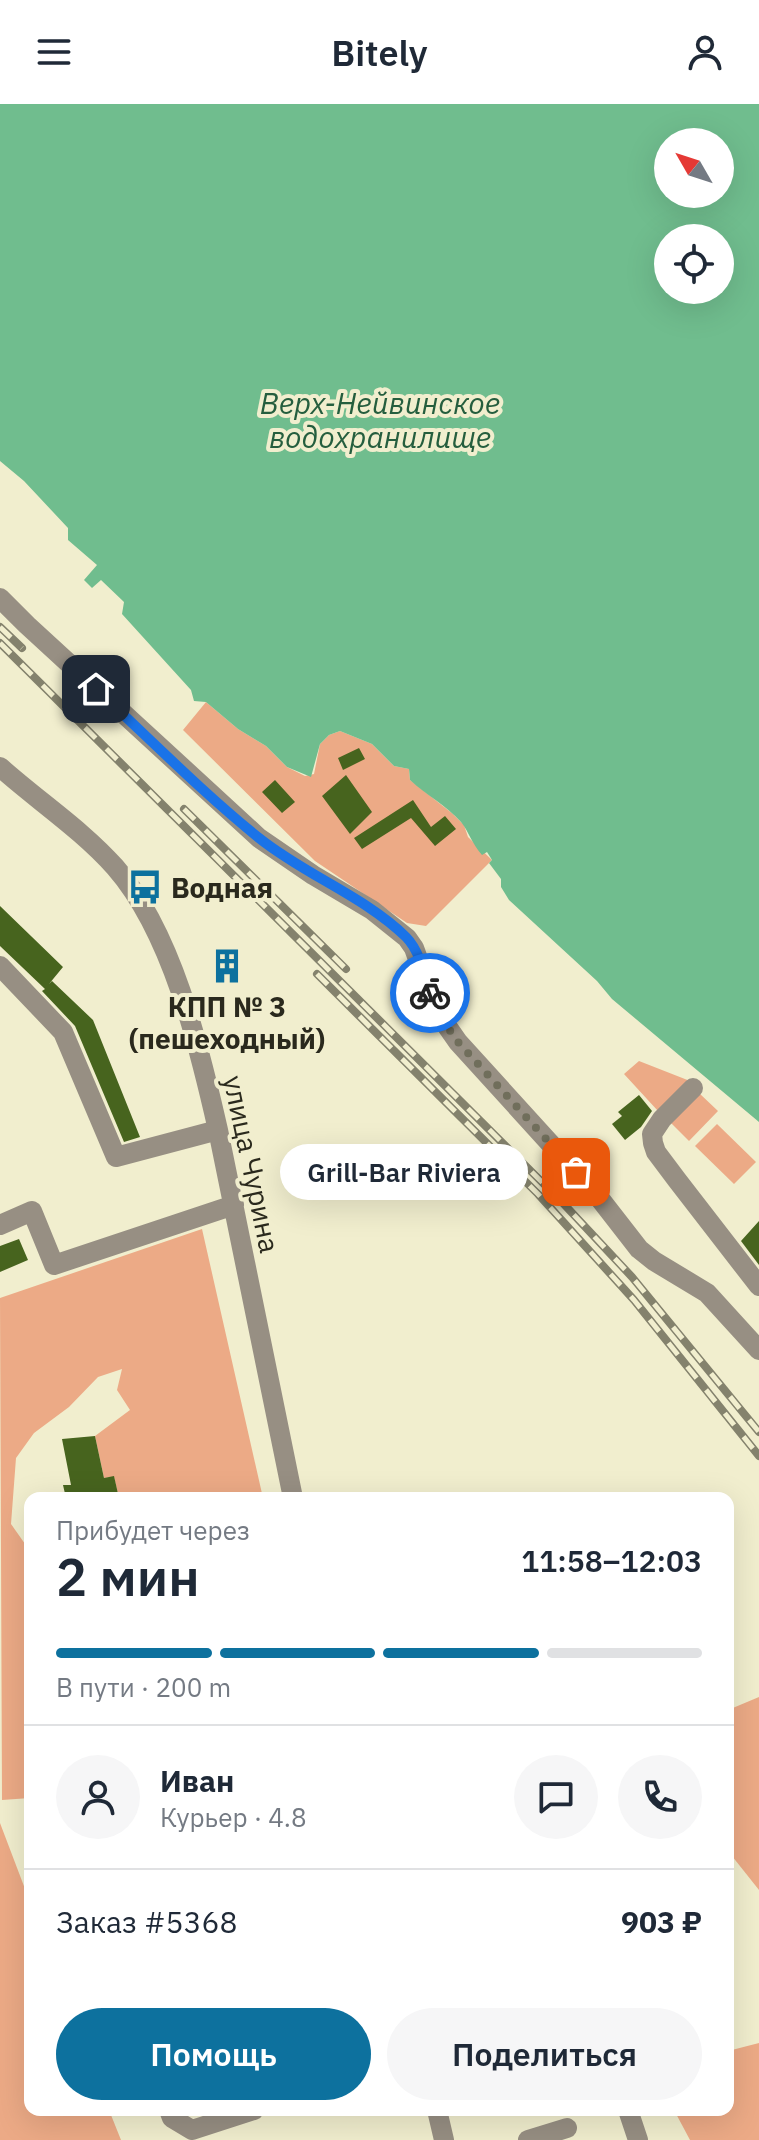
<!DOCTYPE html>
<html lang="ru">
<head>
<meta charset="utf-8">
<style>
	:root { --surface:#fff; --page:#f6f6f7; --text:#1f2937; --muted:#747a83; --line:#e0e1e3; --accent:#0d719e }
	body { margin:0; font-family:"IBM Plex Sans",sans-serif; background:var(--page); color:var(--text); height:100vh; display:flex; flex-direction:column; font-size:30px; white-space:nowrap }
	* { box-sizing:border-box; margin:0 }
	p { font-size:26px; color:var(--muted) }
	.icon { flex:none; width:44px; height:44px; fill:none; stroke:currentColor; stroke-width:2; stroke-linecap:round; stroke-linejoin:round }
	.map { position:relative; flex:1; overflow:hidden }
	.drawer { position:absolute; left:24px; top:1388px; width:710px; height:624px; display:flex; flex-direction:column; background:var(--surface); border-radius:16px; box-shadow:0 8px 32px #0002 }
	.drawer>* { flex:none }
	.needle { width:52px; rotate:309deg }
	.buttons { position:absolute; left:654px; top:24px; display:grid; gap:16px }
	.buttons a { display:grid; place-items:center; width:80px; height:80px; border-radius:50%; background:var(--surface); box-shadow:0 8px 32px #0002; font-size:40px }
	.pin { position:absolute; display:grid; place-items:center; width:68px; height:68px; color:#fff; margin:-34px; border-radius:16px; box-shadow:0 4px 12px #0006 }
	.courier { position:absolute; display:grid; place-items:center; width:80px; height:80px; margin:-40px; border:6px solid #1a73e8; border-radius:50%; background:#fff; color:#222; box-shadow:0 2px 10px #0007 }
	.bubble { position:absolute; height:56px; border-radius:28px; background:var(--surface); box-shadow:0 8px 32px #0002; font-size:26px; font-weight:600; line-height:56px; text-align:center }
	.head em { font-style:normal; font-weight:600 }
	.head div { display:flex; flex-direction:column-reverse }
	.head { display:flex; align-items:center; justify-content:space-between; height:136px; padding:0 32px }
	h1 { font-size:52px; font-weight:600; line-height:60px }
	.bar { display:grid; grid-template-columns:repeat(4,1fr); gap:12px 8px; align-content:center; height:96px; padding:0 32px }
	.bar i { height:10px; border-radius:6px; background:var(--line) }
	.bar .current { background:var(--accent) }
	.bar p { grid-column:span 4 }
	.line { display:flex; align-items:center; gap:20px; padding:0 32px; border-top:2px solid var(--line) }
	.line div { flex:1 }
	.round { display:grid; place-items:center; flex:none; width:84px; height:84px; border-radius:42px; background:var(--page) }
	.cta { display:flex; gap:16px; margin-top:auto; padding:16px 32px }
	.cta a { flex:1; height:92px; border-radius:48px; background:var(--accent); color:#fff; font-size:32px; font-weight:600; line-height:92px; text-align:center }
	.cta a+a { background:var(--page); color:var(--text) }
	header { display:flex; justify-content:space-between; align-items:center; height:104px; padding:0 32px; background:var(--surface); font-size:36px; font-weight:600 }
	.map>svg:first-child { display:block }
</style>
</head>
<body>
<header><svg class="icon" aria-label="menu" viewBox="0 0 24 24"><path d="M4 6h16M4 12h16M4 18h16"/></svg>Bitely<svg class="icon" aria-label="person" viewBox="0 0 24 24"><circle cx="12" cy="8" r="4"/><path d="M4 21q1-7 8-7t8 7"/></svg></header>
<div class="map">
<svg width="759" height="2036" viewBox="0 0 759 2036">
	<rect width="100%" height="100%" fill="#f1eece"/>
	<path fill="#ecaa86" d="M206 598 238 625 266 642 287 663 305 672 314 670 320 640 329 631 340 627 372 640 394 662 409 665 410 676 453 710 464 721 468 733 492 756 426 822 407 819 315 757 183 626Z
		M639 957 690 977 658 1007 624 970Z
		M699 989 718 1007 689 1037 670 1018Z
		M717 1020 756 1058 734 1080 695 1042Z
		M202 1125 263 1394H119L114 1373 104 1374 95 1332 130 1306 117 1286 122 1265 98 1273 69 1303 34 1329 16 1354 11 1420 30 1447V1694L2 1696 0 1194Z
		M759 1593V1786L728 1747V1606Z
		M0 1719 30 1798V2006H109L121 2036H0Z
		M759 1939V2036H690L674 2006H728V1947Z"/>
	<path fill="#70bd8e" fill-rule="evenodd" d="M0 0H759V1018L612 895 597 877 509 796 501 783V775L489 759 492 756 487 748 482 751C472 740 469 728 461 718 446 701 426 691 410 676L409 665 394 662 372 640 340 627 329 631 320 640 311 673 287 663 266 642 238 625 206 598 194 597 191 586 122 510 124 498 101 476 92 484 84 476 97 461 68 436V424L24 377 0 357ZM668 38H720V90H668ZM668 134H720V186H668Z"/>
	<path fill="#47641e" d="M359 644 365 655 343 666 338 654Z
		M346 671 372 708 350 730 322 692Z
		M275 676 295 698 282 709 262 688Z
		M413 696 431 723 445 712 456 725 435 742 411 714 362 745 354 734Z
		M0 802 63 863 49 880 52 877 93 916 140 1033 124 1038 75 922 42 887 45 885 0 842Z
		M639 991 652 1007 641 1023 625 1036 612 1020 622 1012 618 1008Z
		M759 1117V1161L741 1137Z
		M19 1135 28 1156 0 1168V1142Z
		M95 1332 104 1374 114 1372 119 1394H66L63 1381H71L62 1335Z"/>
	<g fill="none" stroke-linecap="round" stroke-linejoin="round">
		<path stroke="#978f83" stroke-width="20" d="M0 494 27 521 259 734 313 771 372 806 407 834 414 844 437 908 458 938 597 1091 639 1145 654 1157 707 1189 759 1246
			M0 663C38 697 81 725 115 763 172 828 199 942 218 1026L293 1394
			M0 862 63 928 116 1053 218 1026
			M693 984 662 1015 652 1030 653 1039 656 1048 677 1076 759 1182
			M0 1121 32 1107 54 1161 234 1101
			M169 2006 172 2014 192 2026 254 2006
			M437 2006 444 2036
			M628 2006 638 2036
			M528 2036 567 2024"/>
		<g stroke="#84826d" stroke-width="8">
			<path id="rail" d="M0 523 22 544
				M0 539 561 1097 632 1173 759 1328
				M184 705 346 865
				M317 870 538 1090 634 1196 759 1352"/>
		</g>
		<use href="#rail" stroke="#f1eece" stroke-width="5" stroke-dasharray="15" stroke-linecap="butt"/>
	</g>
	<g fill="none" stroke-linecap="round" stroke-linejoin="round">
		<path stroke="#706e5b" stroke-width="8" stroke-dasharray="0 14.4" d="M430 889 437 908 458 938 576 1068"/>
		<path stroke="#1a73e8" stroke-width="10" d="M96 585C150 635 202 688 259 734 305 771 364 792 406 833 420 847 425 872 430 889"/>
	</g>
	<defs>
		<g id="bus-bare" transform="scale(2.76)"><path d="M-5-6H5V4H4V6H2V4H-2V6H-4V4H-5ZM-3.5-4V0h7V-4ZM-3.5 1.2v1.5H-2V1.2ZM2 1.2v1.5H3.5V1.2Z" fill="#0d719e" stroke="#f1eece" stroke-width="2.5" paint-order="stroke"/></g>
		<g id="building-bare" transform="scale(2.76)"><path d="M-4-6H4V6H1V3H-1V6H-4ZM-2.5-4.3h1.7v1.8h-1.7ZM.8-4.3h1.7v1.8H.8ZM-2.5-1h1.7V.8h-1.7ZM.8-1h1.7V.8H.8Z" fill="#0d719e" stroke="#f1eece" stroke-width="2.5" paint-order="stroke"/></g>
	</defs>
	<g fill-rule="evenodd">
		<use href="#bus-bare" x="145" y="783"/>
		<use href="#building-bare" x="227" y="862"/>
	</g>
	<g text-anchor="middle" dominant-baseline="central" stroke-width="8" stroke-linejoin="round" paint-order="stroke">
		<g font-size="28" font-weight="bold" fill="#2a291d" stroke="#f1eece" text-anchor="start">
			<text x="171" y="783">Водная</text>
			<text x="227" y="902" text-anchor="middle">КПП № 3<tspan x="227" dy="32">(пешеходный)</tspan></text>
		</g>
		<g font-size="28" fill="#2a291d" stroke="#f1eece">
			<text transform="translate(252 1060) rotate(78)">улица Чурина</text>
		</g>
		<g font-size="30" font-style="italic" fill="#255e3e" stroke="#f1eece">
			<text x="380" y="298">Верх-Нейвинское<tspan x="380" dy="34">водохранилище</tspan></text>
		</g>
	</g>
</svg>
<div class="buttons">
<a><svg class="needle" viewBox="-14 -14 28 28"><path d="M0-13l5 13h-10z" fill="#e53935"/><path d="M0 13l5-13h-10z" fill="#747a83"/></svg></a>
<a><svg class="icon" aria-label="locate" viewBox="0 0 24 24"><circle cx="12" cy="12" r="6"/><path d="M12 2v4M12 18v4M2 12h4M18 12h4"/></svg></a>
</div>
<div class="pin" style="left:576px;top:1068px;background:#ea580c"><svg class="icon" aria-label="bag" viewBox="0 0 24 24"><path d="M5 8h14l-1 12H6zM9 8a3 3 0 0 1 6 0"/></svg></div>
<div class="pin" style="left:96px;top:585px;background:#1f2937"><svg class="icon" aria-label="home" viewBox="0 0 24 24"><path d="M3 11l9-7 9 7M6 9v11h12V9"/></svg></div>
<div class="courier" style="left:430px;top:889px"><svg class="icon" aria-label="bike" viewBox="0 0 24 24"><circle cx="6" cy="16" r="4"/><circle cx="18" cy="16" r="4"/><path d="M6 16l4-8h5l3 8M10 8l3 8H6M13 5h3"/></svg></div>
<div class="bubble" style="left:280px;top:1040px;width:248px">Grill-Bar Riviera</div>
<section class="drawer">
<div class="head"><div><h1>2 мин</h1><p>Прибудет через</p></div><em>11:58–12:03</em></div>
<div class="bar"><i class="current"></i><i class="current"></i><i class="current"></i><i></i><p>В пути · 200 m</p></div>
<div class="line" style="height:144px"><a class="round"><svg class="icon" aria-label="person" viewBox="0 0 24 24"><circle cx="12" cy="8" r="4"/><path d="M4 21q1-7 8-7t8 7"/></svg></a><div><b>Иван</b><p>Курьер · 4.8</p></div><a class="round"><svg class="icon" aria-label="chat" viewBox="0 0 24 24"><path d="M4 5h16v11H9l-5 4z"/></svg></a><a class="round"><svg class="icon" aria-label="phone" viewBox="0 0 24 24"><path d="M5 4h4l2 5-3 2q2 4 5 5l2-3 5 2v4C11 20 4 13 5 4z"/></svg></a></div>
<div class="line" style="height:104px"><div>Заказ #5368</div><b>903 ₽</b></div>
<div class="cta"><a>Помощь</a><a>Поделиться</a></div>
</section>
</div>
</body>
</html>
